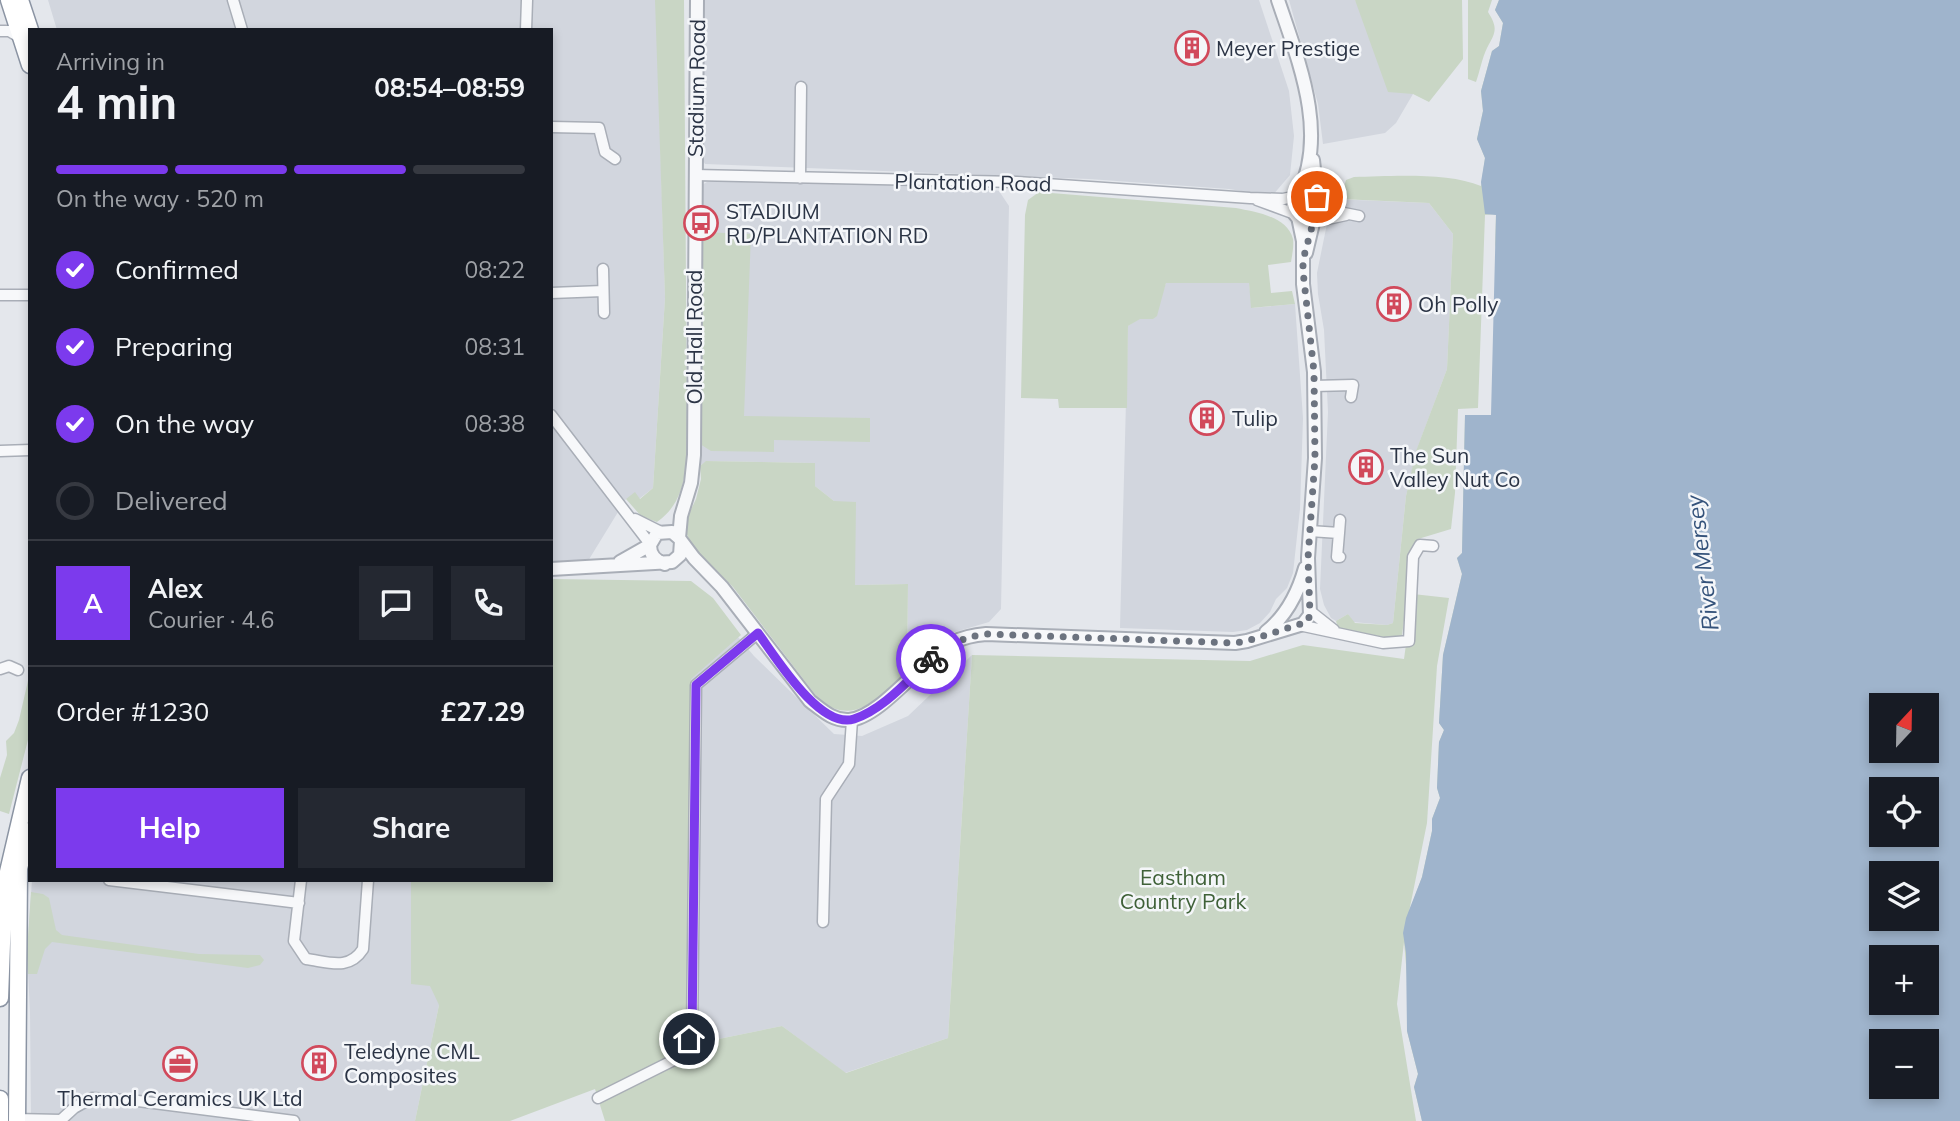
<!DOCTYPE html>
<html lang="en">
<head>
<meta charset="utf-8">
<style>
	:root { --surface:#171b24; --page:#242831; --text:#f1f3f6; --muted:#9ea1a6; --line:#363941; --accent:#7c3aed }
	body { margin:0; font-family:Mulish,sans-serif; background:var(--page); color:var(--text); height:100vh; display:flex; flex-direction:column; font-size:26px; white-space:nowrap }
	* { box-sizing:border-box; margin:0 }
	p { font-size:23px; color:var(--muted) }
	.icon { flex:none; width:38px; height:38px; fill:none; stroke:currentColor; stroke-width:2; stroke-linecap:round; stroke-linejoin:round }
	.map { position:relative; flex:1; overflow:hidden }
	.drawer { position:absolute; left:28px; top:28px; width:525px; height:854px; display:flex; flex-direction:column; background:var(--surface); border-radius:0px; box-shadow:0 4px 10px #0003 }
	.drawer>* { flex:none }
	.needle { width:46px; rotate:22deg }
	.buttons { position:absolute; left:1869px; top:693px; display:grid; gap:14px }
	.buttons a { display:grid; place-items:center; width:70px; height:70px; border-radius:0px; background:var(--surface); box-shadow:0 4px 10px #0003; font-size:35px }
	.pin { position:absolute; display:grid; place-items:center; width:60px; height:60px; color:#fff; margin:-30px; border:4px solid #fff; border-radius:50%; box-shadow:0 2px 7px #0007 }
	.courier { position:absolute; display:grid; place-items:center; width:70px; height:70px; margin:-35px; border:5px solid #7c3aed; border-radius:50%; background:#fff; color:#222; box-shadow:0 2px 9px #0007 }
	.overview em { font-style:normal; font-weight:700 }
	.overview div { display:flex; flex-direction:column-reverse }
	.overview { display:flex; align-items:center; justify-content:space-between; height:119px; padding:0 28px }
	h1 { font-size:46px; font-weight:700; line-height:52px }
	.bar { display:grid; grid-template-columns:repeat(4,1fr); gap:10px 7px; align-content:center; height:84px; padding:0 28px }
	.bar i { height:9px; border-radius:5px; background:var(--line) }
	.bar .current { background:var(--accent) }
	.bar p { grid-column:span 4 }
	.line { display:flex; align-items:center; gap:18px; padding:0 28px; border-top:2px solid var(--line) }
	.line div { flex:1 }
	.round { display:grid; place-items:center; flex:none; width:74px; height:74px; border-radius:0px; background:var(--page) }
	ol { padding:0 28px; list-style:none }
	li { display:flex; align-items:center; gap:21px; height:77px }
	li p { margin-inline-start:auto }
	li .icon { padding:7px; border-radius:50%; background:var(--accent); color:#fff; stroke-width:4 }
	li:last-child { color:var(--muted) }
	li i { width:38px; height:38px; border:4px solid var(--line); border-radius:50% }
	.primary-button { display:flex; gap:14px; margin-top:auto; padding:14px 28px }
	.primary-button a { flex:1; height:80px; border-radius:0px; background:var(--accent); color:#fff; font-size:28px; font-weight:700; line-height:80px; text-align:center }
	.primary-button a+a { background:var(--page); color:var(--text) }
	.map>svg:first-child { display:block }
</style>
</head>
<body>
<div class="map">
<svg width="1960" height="1121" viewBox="0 0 1960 1121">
	<rect width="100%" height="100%" fill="#e4e7ec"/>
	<path fill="#d2d6de" d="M48 0H656L665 298 653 488 639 499H626L588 561H551V30H57Z
		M702 0H1259L1289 91 1294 136 1290 175 1272 196 1229 189 1089 179 705 164 702 159Z
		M1289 0H1355L1413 94 1396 123 1385 133 1323 144 1318 104Z
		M716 181 979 187 999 191 1009 206 1001 609 989 622 945 635 907 671 908 584 855 585 834 501 815 486V463L707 461 700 466 702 185 707 182Z
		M1332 199 1429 203 1453 234 1447 369 1417 449 1406 496 1393 623 1387 625 1353 622 1348 614 1336 621 1331 618 1324 605 1320 589 1328 412 1324 330 1318 294 1317 273Z
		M1166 283H1249L1252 308 1295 304 1303 418 1300 509 1293 573 1287 588 1276 599 1270 612 1260 623 1247 630 1233 632 1120 628 1128 326 1140 318 1153 319Z
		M696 587 754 656 834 734 862 736 908 716 972 655 948 1038 845 1073 782 1026 694 1044 656 1013 439 1005 415 1121H31L30 1012 27 952 32 880H551Z"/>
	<path fill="#c9d6c5" d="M655 0H684L687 425C686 460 690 499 657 522L641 516 626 499 635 492 640 499 653 488 665 298Z
		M1355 0H1462L1463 59 1429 102 1413 94 1388 92Z
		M1468 0H1492L1488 12C1498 28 1496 32 1487 48 1482 58 1480 71 1476 82L1468 79Z
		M1499 0H1561L1495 248 1496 214 1485 215 1478 408 1458 409 1455 493 1451 529 1418 539C1408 572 1407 607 1401 641L1368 638 1339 631 1336 621 1348 614 1355 623 1387 625 1393 623 1406 496 1416 451 1447 369 1453 234 1429 203 1340 199 1346 180 1354 177C1390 176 1448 172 1481 186L1485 158 1477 139 1483 111 1481 91 1492 51 1499 46 1503 23 1495 10Z
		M1039 192 1236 208C1255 212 1287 216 1293 239 1294 246 1292 256 1291 262L1268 265 1271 293 1292 291 1295 304 1251 308 1249 283H1166L1157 316 1153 319H1140L1128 326 1127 408H1059L1058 399 1021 398 1025 215 1028 200Z
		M701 232 751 234 744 416 870 418V442L774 440V452L711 451 700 444Z
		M1465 415 1491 416 1422 1121 1414 1087 1418 1074 1407 1031V976L1404 942 1397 1004 1416 1121H605L595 1089 510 1121H415L439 1005 430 986 411 984V880H551V579L691 581 713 598 741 635 691 679 689 1040 694 1044 782 1026 846 1073 948 1038 972 655 1250 661 1303 645 1404 659 1413 594 1449 598 1437 666 1427 823 1409 912 1422 877 1432 831V819L1440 798 1437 788 1439 742 1444 730 1439 723 1443 655 1462 574 1457 558 1462 553Z
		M706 461 815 463V486L834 501 856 502 855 585 908 584 907 671C880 695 858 727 820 701L733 587 692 547 686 532V520L696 499 701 479 700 466Z
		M30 672V732L9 814 0 811V778L7 755 6 741 14 733 19 720Z
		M31 892 43 894 49 898 56 930 62 935 199 954 260 955 264 960 260 965 248 968 52 942 45 949 37 974H28L27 952Z"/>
	<path fill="#9fb4cc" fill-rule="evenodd" d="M1499 0H1960V1121H1422L1414 1087 1418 1074 1407 1031 1406 953 1403 933 1406 918 1422 877 1432 831V819L1440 798 1437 788 1439 742 1444 730 1439 723 1443 655 1462 574 1457 558 1462 553 1465 415H1491L1496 215 1485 214 1481 182 1485 158 1477 139 1483 111 1481 91 1492 51 1499 46 1503 23 1495 10ZM1881 705H1927V751H1881ZM1881 789H1927V835H1881ZM1881 873H1927V919H1881ZM1881 957H1927V1003H1881ZM1881 1041H1927V1087H1881Z"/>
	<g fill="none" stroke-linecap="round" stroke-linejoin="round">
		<g stroke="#a9aeb7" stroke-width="13">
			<path id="minor" d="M233 0 242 30
				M526 30 527 0
				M0 31H9L21 38
				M551 127 599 128 605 152 615 159
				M695 175 1017 182 1250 198 1283 199 1297 196
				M800 178 801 87
				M1318 197 1344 213 1359 216
				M1257 200 1295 214
				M1315 218 1323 220 1346 215
				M603 269 604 313
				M551 293 603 291
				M0 295H30
				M1314 386 1353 385 1351 397
				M551 415 650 544
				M0 451 30 450
				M635 519 661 532
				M1310 531 1339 533 1340 520
				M1339 533 1337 557H1340
				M1310 611 1334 630
				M1299 625 1383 643 1409 641 1413 557 1420 545 1433 546
				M0 669 9 666 18 670
				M109 880 299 903
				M301 880 294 941 306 959C329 962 349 971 363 949L368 880
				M823 922 826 799 849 764 852 720
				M598 1098 676 1059 692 1036 696 685 758 633
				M15 1119 61 1120 74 1108 92 1098 138 1101 294 1121"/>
		</g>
		<g stroke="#a9aeb7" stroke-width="16">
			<path id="tertiary" d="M1278 0C1298 60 1329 133 1298 195
				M1313 160 1317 197
				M1293 207a14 14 0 1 1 28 0a14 14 0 1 1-28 0Z
				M1306 253 1314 219
				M679 538 681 516 691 483 694 455 697 0
				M620 562 650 545
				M665 564C655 561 650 555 650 545L657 533 672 532 679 538 694 558 722 587 810 701C822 710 833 721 849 720 881 718 924 657 954 642 964 637 975 635 986 634L1235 643 1247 641 1303 624 1310 615 1308 558 1315 458 1314 372 1303 284V241L1298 217
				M551 569 672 562 680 555 681 541
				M1266 632C1286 616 1298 593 1305 568"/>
		</g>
		<g stroke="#8b94a3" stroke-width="19">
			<path id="trunk" d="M9 0 30 65
				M20 0 30 30
				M0 998 4 889 30 778
				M0 1099V1121
				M17 1121 19 868 30 831"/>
		</g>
		<use href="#minor" stroke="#f7f8fa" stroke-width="10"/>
		<use href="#tertiary" stroke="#f7f8fa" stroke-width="12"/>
		<use href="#trunk" stroke="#fff" stroke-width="16"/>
	</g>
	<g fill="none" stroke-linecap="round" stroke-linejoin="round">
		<path stroke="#6c737f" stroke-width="7" stroke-dasharray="0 12.6" d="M931 659C948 644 964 637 986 634L1235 643 1247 641 1307 622 1310 615 1308 558 1315 458 1314 372 1303 271V260L1314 219 1320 211V202L1317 197"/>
		<path stroke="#7c3aed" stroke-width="9" d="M689 1039 692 1036 696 685 758 633C775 656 820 730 854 719 884 709 908 680 931 659"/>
	</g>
	<defs>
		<g id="building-ring" transform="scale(1.75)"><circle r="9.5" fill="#f4f6f9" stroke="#d1495b" stroke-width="1.5"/><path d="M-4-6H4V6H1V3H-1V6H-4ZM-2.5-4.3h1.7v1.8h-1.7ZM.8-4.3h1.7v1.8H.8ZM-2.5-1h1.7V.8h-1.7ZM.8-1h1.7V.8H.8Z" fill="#d1495b"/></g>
		<g id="bus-ring" transform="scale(1.75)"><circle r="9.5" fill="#f4f6f9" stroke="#d1495b" stroke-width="1.5"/><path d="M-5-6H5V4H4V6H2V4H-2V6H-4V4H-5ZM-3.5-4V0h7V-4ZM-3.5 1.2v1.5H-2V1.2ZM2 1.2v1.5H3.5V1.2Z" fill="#d1495b"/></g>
		<g id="office-ring" transform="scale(1.75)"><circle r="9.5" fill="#f4f6f9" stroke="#d1495b" stroke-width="1.5"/><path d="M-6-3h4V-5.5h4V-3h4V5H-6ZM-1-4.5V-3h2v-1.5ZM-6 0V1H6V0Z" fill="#d1495b"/></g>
	</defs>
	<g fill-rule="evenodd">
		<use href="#building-ring" x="1192" y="48"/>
		<use href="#bus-ring" x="701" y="223"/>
		<use href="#building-ring" x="1394" y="304"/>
		<use href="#building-ring" x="1207" y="418"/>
		<use href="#building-ring" x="1366" y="467"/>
		<use href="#building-ring" x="319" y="1063"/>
		<use href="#office-ring" x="180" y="1064"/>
	</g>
	<g text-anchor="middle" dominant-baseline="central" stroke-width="5" stroke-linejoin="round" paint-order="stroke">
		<g font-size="21" fill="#2b3445" stroke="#f4f6f9" text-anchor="start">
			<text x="1216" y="48">Meyer Prestige</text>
			<text x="726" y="211">STADIUM<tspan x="726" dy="24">RD/PLANTATION RD</tspan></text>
			<text x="1418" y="304">Oh Polly</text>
			<text x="1232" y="418">Tulip</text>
			<text x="1390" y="455">The Sun<tspan x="1390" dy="24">Valley Nut Co</tspan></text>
			<text x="344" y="1051">Teledyne CML<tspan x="344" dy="24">Composites</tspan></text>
			<text x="180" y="1098" text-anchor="middle">Thermal Ceramics UK Ltd</text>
		</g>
		<g font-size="21" fill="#2b3445" stroke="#f4f6f9">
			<text transform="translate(696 88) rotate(-89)">Stadium Road</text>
			<text transform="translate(973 182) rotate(1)">Plantation Road</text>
			<text transform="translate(694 337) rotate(-90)">Old Hall Road</text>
		</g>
		<g font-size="21" fill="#3f6138" stroke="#f4f6f9">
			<text x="1183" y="877">Eastham<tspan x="1183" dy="24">Country Park</tspan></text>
		</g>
		<g font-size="23" font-style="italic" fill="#34527a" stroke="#f4f6f9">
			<text transform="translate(1702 563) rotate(-97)">River Mersey</text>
		</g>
	</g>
</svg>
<div class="buttons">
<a><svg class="needle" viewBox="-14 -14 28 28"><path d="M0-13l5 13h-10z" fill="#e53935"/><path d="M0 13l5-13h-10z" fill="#9ea1a6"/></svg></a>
<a><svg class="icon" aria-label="locate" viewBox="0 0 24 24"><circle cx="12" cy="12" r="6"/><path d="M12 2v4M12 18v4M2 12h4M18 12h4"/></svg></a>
<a><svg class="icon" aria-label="layers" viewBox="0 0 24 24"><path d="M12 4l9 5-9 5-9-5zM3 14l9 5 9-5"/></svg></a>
<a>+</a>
<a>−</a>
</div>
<div class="pin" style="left:1317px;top:197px;background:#ea580c"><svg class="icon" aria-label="bag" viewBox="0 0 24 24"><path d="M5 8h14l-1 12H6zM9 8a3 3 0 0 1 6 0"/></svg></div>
<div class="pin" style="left:689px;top:1039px;background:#1f2937"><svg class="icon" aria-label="home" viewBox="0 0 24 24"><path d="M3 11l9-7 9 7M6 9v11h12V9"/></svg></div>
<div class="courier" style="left:931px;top:659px"><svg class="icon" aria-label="bike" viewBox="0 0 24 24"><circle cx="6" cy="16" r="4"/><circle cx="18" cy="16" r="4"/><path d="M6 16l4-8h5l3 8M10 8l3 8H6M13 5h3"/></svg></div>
<section class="drawer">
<div class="overview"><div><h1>4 min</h1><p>Arriving in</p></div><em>08:54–08:59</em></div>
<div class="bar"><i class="current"></i><i class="current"></i><i class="current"></i><i></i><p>On the way · 520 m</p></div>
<ol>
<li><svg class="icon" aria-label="check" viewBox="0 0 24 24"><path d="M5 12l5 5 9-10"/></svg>Confirmed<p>08:22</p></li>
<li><svg class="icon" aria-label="check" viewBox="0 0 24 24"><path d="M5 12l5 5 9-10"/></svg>Preparing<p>08:31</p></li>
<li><svg class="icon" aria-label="check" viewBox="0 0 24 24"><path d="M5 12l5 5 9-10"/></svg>On the way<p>08:38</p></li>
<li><i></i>Delivered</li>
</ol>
<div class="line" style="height:126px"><b class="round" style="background:var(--accent);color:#fff">A</b><div><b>Alex</b><p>Courier · 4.6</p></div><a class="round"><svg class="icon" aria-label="chat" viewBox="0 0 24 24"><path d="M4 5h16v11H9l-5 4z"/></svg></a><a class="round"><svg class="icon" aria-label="phone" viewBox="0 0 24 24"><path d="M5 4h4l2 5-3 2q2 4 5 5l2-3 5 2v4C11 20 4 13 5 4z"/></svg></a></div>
<div class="line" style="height:91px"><div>Order #1230</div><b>£27.29</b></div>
<div class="primary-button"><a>Help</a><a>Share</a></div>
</section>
</div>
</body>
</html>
